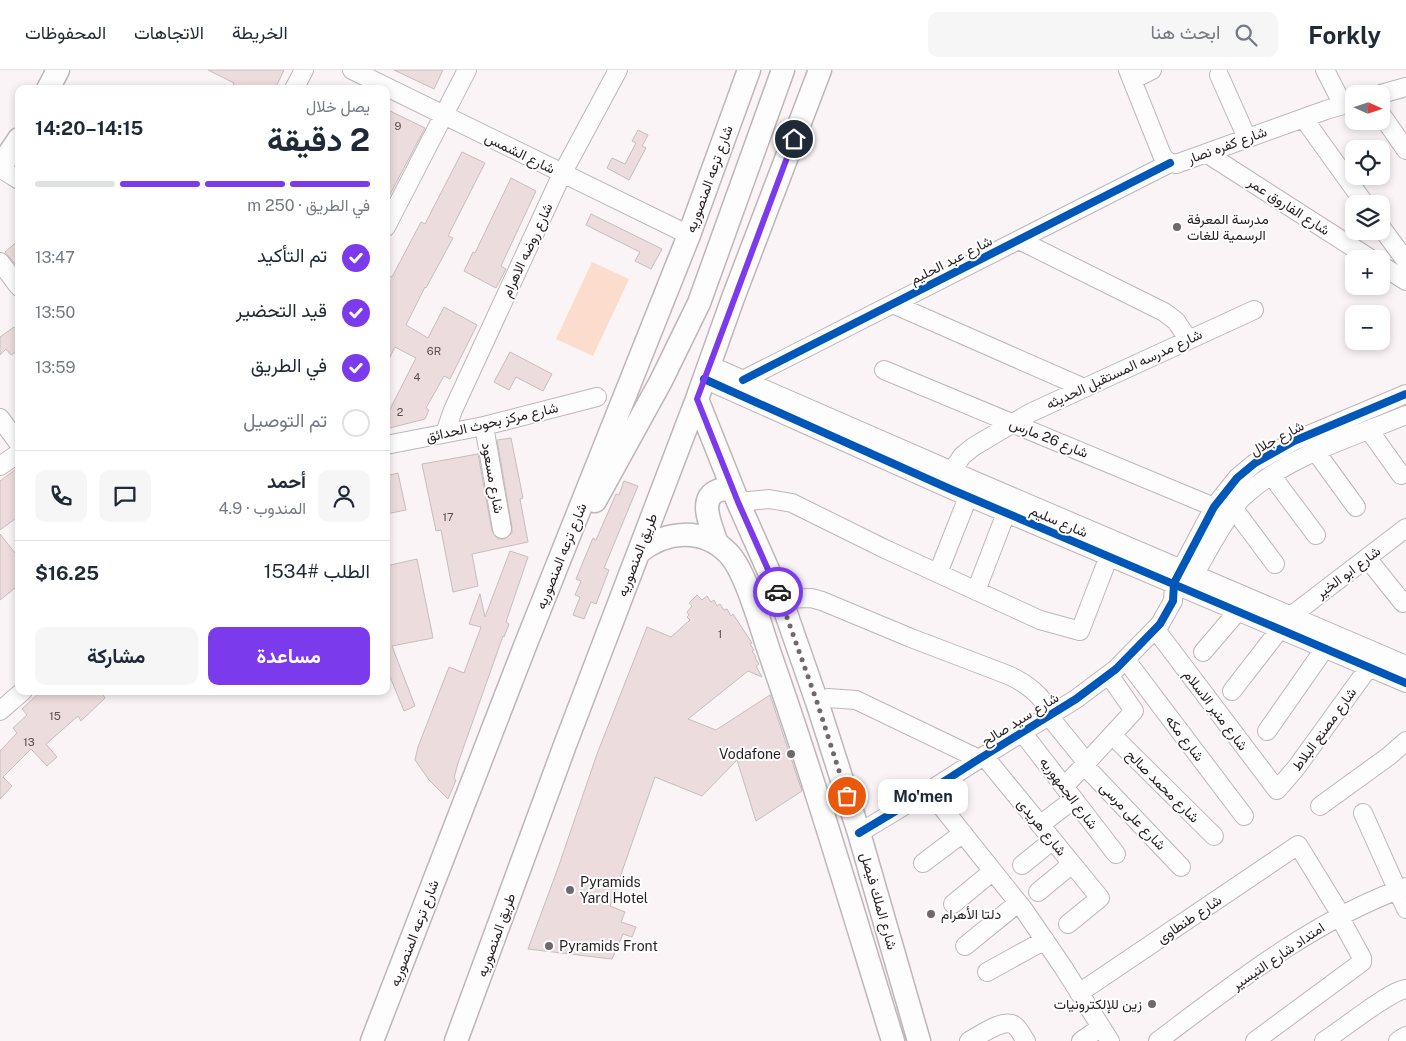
<!DOCTYPE html>
<html lang="ar">
<head>
<meta charset="utf-8">
<style>
	:root { --surface:#fff; --page:#f6f6f7; --text:#1f2937; --muted:#747a83; --line:#e0e1e3; --accent:#7c3aed }
	body { margin:0; font-family:"Public Sans",Vazirmatn,sans-serif; background:var(--page); color:var(--text); direction:rtl; height:100vh; display:flex; flex-direction:column; font-size:19px; white-space:nowrap }
	* { box-sizing:border-box; margin:0 }
	p { font-size:16px; color:var(--muted) }
	.icon { flex:none; width:28px; height:28px; fill:none; stroke:currentColor; stroke-width:2; stroke-linecap:round; stroke-linejoin:round }
	.map { position:relative; flex:1; overflow:hidden; direction:ltr }
	.side { position:absolute; left:15px; top:15px; width:375px; height:610px; display:flex; flex-direction:column; background:var(--surface); border-radius:10px; box-shadow:0 2px 8px #0003; direction:rtl }
	.side>* { flex:none }
	.needle { width:32px; rotate:93deg }
	.buttons { position:absolute; left:1345px; top:15px; display:grid; gap:10px }
	.buttons a { display:grid; place-items:center; width:45px; height:45px; border-radius:10px; background:var(--surface); box-shadow:0 2px 8px #0003; font-size:25px }
	.pin { position:absolute; display:grid; place-items:center; width:42px; height:42px; color:#fff; margin:-21px; border:2px solid #fff; border-radius:50%; box-shadow:0 1px 5px #0007 }
	.courier { position:absolute; display:grid; place-items:center; width:50px; height:50px; margin:-25px; border:4px solid #7c3aed; border-radius:50%; background:#fff; color:#222; box-shadow:0 1px 6px #0007 }
	.bubble { position:absolute; height:35px; border-radius:10px; background:var(--surface); box-shadow:0 2px 8px #0003; font-size:16px; font-weight:700; line-height:35px; text-align:center; direction:rtl }
	.headline em { font-style:normal; font-weight:700 }
	.headline div { display:flex; flex-direction:column-reverse }
	.headline { display:flex; align-items:center; justify-content:space-between; height:85px; padding:0 20px }
	h1 { font-size:32px; font-weight:700; line-height:38px }
	.bar { display:grid; grid-template-columns:repeat(4,1fr); gap:8px 5px; align-content:center; height:60px; padding:0 20px }
	.bar i { height:6px; border-radius:4px; background:var(--line) }
	.bar .on { background:var(--accent) }
	.bar p { grid-column:span 4 }
	.line { display:flex; align-items:center; gap:12px; padding:0 20px; border-top:1px solid var(--line) }
	.line div { flex:1 }
	.round { display:grid; place-items:center; flex:none; width:52px; height:52px; border-radius:10px; background:var(--page) }
	ol { padding:0 20px; list-style:none }
	li { display:flex; align-items:center; gap:15px; height:55px }
	li p { margin-inline-start:auto }
	li .icon { padding:5px; border-radius:50%; background:var(--accent); color:#fff; stroke-width:4 }
	li:last-child { color:var(--muted) }
	li i { width:28px; height:28px; border:2px solid var(--line); border-radius:50% }
	.button { display:flex; gap:10px; margin-top:auto; padding:10px 20px }
	.button a { flex:1; height:58px; border-radius:10px; background:var(--accent); color:#fff; font-size:20px; font-weight:700; line-height:58px; text-align:center }
	.button a+a { background:var(--page); color:var(--text) }
	header { display:flex; align-items:center; gap:30px; box-sizing:border-box; height:70px; padding:0 25px; background:var(--surface); border-bottom:1px solid var(--line) }
	header strong { font-size:24px }
	nav { display:flex; gap:28px; margin-inline-start:auto; font-size:18px }
	.search { width:350px; height:45px; background:var(--page); display:flex; align-items:center; gap:12px; box-sizing:border-box; padding:0 18px; border-radius:10px; color:var(--muted); font-size:19px }
	.map>svg:first-child { display:block }
</style>
</head>
<body>
<header>
<strong>Forkly</strong>
<div class="search"><svg class="icon" aria-label="search" viewBox="0 0 24 24"><circle cx="10" cy="10" r="6"/><path d="M15 15l6 6"/></svg>ابحث هنا</div>
<nav><a>الخريطة</a><a>الاتجاهات</a><a>المحفوظات</a></nav>
</header>
<div class="map">
<svg width="1406" height="971" viewBox="0 0 1406 971">
	<rect width="100%" height="100%" fill="#faf4f7"/>
	<path fill="#fbdccd" d="M592 192 629 209 593 286 556 269Z"/>
	<path fill="#eddcdd" stroke="#c5bdbe" d="M208 0H284L275 19H231L234 13Z
		M394 0H443L434 19Z
		M386 39 425 58 386 132Z
		M638 60 648 65 642 76 646 78 629 110 607 98 612 88 625 94 636 73 632 71Z
		M462 82 485 93 448 166 453 168 426 218 425 217 406 255 428 268 444 237 477 255 450 309 444 306 426 338 429 340 425 349 386 359V347L416 288 395 277 386 295V205L392 207 421 152 425 154Z
		M511 108 536 121 501 196 506 199 496 218 464 201 473 182 475 183Z
		M591 144 662 179 651 199 635 191 640 182 586 155Z
		M19 170V199L5 182Z
		M14 257 19 262V280L11 285 6 279 0 285V267Z
		M510 282 552 304 543 321 516 307 509 320 494 312Z
		M511 368 523 428 520 429 528 472 472 484 478 516 453 522 441 460 436 461 422 394 478 384 492 461 498 469H504L512 463V457L497 370Z
		M19 397V446L0 460V411Z
		M398 403 406 440 386 444V406Z
		M624 411 638 416 604 498 609 500 596 534 591 532 584 549 573 545 580 527 575 525 581 511 576 509 593 468 596 470 616 424 619 425Z
		M0 464 19 488V515L0 530Z
		M510 481 528 487 506 552 509 554 504 567 503 566 458 693 454 708 456 710 448 729 429 710 415 690 418 677 449 597 464 603 481 557 469 554 480 524 485 547Z
		M417 489 433 568 392 576 415 636 404 641 386 597V496Z
		M697 525 702 530 707 526 711 532 714 530 717 536 720 534 724 540 727 539 731 546 733 544 752 573 750 574 754 580 752 581 756 587 755 588 759 594 756 596 762 607 748 601 688 649 716 660 770 625 802 721 756 751 737 690 702 726 655 707 610 836 625 842 621 852 636 857 632 867 623 864 612 889 528 879 558 798 597 684 647 557 671 567 690 550 687 547 689 545 687 542 692 536 689 533Z
		M41 621H101L105 628 81 651 78 646 46 674 57 687 47 696 31 679 3 707 12 716 0 729V681L17 663 13 658 27 645 22 639Z"/>
	<g fill="none" stroke-linecap="round" stroke-linejoin="round">
		<g stroke="#bdb5b9" stroke-width="20">
			<path id="minor" d="M352 0 689 165
				M1128 0 1162 85C1166 91 1169 93 1176 94L1326 40 1354 32
				M1325 0 1343 35
				M1219 5 1247 68
				M1132 10 1152 0
				M294 19 304 0
				M1381 24 1406 17
				M1381 44 1406 80
				M1304 49 1365 134
				M1206 83 1371 189
				M0 98 19 110
				M386 157 467 0
				M1381 157 1406 191
				M1019 170 1164 242 1176 251 1188 269
				M0 192 19 217
				M1381 195 1406 211
				M893 234 1084 318
				M709 295 952 401 1406 595
				M884 300 1214 437
				M704 309 950 419 1406 613
				M743 310 1170 93
				M0 348 19 374
				M484 356 502 459
				M1369 360 1401 405
				M445 363 453 340 562 104 618 0
				M386 375 484 356 597 327
				M1316 382 1356 437
				M0 396 19 383
				M952 401 962 386 973 377 1030 343 1254 240
				M1271 405 1316 465
				M738 432 769 429 792 433 885 479 1016 539 1040 550 1080 561 1109 486
				M1234 439 1275 494
				M1367 488 1403 533
				M938 503 968 427
				M1189 515C1201 493 1213 470 1227 449 1232 442 1236 433 1243 427 1285 387 1353 367 1406 345
				M976 521 1006 443
				M781 529 811 528 822 531 911 568 1008 605C1028 614 1041 625 1052 644
				M1291 546 1406 458
				M1156 560 1277 720 1296 698 1369 597
				M1203 582 1238 541
				M1126 590 1244 746
				M1232 621 1280 559
				M817 632 828 628 856 630 979 689
				M0 641 23 621
				M1049 646 1087 693
				M1267 661 1325 578
				M1022 662 1116 784
				M1112 665 1214 766
				M984 686 1100 828 1068 854
				M1084 695 1181 797
				M1064 717 1134 641 1109 605
				M929 721 1024 840 1063 897 1110 971
				M1320 736 1389 686 1406 671
				M1363 743 1406 839
				M1040 755 1074 729
				M859 763 929 721 979 689 1076 629 1116 599 1160 554 1173 531 1174 513 1214 437 1237 408 1255 393 1294 371 1406 324
				M923 793 963 763
				M1022 795 1053 770
				M1038 822 1072 794
				M953 834 993 801
				M965 876 1018 833
				M987 902 1045 870
				M1079 923 1298 775 1341 845
				M969 971C979 966 1003 948 1014 955 1019 958 1022 966 1026 971
				M1081 971 1101 957
				M1158 971C1235 913 1314 850 1406 817
				M1255 971 1362 892V888L1339 846
				M1324 971C1342 960 1389 921 1406 919
				M1398 971 1406 966"/>
		</g>
		<g stroke="#bdb5b9" stroke-width="25">
			<path id="major" d="M48 19 58 0
				M0 97 19 69
				M697 329 738 432 781 529 817 632 859 763 919 971
				M595 431 661 311 699 233 783 0
				M717 474C713 460 698 432 715 422 722 418 728 419 734 422
				M639 482C666 461 702 457 728 483 746 501 761 558 770 584 815 712 853 842 893 971
				M372 971 525 576 689 165 749 0
				M456 971 565 675 697 329 733 228 820 0"/>
		</g>
		<use href="#minor" stroke="#fefdfe" stroke-width="18"/>
		<use href="#major" stroke="#fefdfe" stroke-width="22"/>
		<g stroke="#fff" stroke-width="11">
			<path id="cycleway" d="M704 309 950 419 1406 613
				M743 310 1170 93
				M859 763 929 721 979 689 1076 629 1116 599 1160 554 1173 531 1174 513 1214 437 1237 408 1255 393 1294 371 1406 324"/>
		</g>
		<use href="#cycleway" stroke="#0057b8" stroke-width="8"/>
	</g>
	<g fill="none" stroke-linecap="round" stroke-linejoin="round">
		<path stroke="#70686c" stroke-width="5" stroke-dasharray="0 9" d="M778 522 817 632 847 726"/>
		<path stroke="#7c3aed" stroke-width="6" d="M778 522 738 432 697 329 794 69"/>
	</g>
	<g fill="#70686c" stroke="#fff" stroke-width="2">
		<circle cx="1177" cy="157" r="5"/>
		<circle cx="791" cy="684" r="5"/>
		<circle cx="570" cy="820" r="5"/>
		<circle cx="931" cy="844" r="5"/>
		<circle cx="549" cy="876" r="5"/>
		<circle cx="1152" cy="934" r="5"/>
	</g>
	<g text-anchor="middle" dominant-baseline="central" stroke-width="4" stroke-linejoin="round" paint-order="stroke">
		<g font-size="11" fill="#584d50">
			<text x="398" y="56">9</text>
			<text x="434" y="281">6R</text>
			<text x="417" y="307">4</text>
			<text x="400" y="342">2</text>
			<text x="448" y="447">17</text>
			<text x="720" y="564">1</text>
			<text x="55" y="646">15</text>
			<text x="29" y="672">13</text>
		</g>
		<g font-size="14" fill="#261d21" stroke="#fff">
			<text transform="translate(1227 75) rotate(-20)">شارع كفره نصار</text>
			<text transform="translate(520 83) rotate(26)">شارع الشمس</text>
			<text transform="translate(709 109) rotate(-70)">شارع ترعه المنصوريه</text>
			<text transform="translate(1289 136) rotate(33)">شارع الفاروق عمر</text>
			<text transform="translate(527 180) rotate(-65)">شارع روضه الاهرام</text>
			<text transform="translate(951 190) rotate(-27)">شارع عبد الحليم</text>
			<text transform="translate(1124 299) rotate(-25)">شارع مدرسه المستقبل الحديثه</text>
			<text transform="translate(492 352) rotate(-13)">شارع مركز بحوث الحدائق</text>
			<text transform="translate(1049 368) rotate(22)">شارع 26 مارس</text>
			<text transform="translate(1277 368) rotate(-28)">شارع جلال</text>
			<text transform="translate(493 408) rotate(80)">شارع مسعود</text>
			<text transform="translate(1059 451) rotate(23)">شارع سليم</text>
			<text transform="translate(637 485) rotate(-69)">طريق المنصوريه</text>
			<text transform="translate(561 486) rotate(-68)">شارع ترعه المنصوريه</text>
			<text transform="translate(1348 502) rotate(-37)">شارع ابو الخير</text>
			<text transform="translate(1216 640) rotate(53)">شارع منبر الاسلام</text>
			<text transform="translate(1020 649) rotate(-32)">شارع سيد صالح</text>
			<text transform="translate(1324 659) rotate(-54)">شارع مصنع البلاط</text>
			<text transform="translate(1185 668) rotate(53)">شارع مكه</text>
			<text transform="translate(1163 716) rotate(45)">شارع محمد صالح</text>
			<text transform="translate(1069 723) rotate(53)">شارع الجمهوريه</text>
			<text transform="translate(1133 746) rotate(46)">شارع على مرسى</text>
			<text transform="translate(1042 757) rotate(51)">شارع هريدى</text>
			<text transform="translate(879 831) rotate(74)">شارع الملك فيصل</text>
			<text transform="translate(1189 849) rotate(-34)">شارع طنطاوى</text>
			<text transform="translate(414 863) rotate(-69)">شارع ترعه المنصوريه</text>
			<text transform="translate(496 865) rotate(-70)">طريق المنصوريه</text>
			<text transform="translate(1278 886) rotate(-34)">امتداد شارع التيسير</text>
		</g>
		<g font-size="14" fill="#261d21" stroke="#fff" text-anchor="start">
			<text x="1187" y="149">مدرسة المعرفة<tspan x="1187" dy="16">الرسمية للغات</tspan></text>
			<text x="781" y="684" text-anchor="end">Vodafone</text>
			<text x="580" y="812">Pyramids<tspan x="580" dy="16">Yard Hotel</tspan></text>
			<text x="941" y="844">دلتا الأهرام</text>
			<text x="559" y="876">Pyramids Front</text>
			<text x="1142" y="934" text-anchor="end">زين للإلكترونيات</text>
		</g>
	</g>
</svg>
<div class="buttons">
<a><svg class="needle" viewBox="-14 -14 28 28"><path d="M0-13l5 13h-10z" fill="#e53935"/><path d="M0 13l5-13h-10z" fill="#747a83"/></svg></a>
<a><svg class="icon" aria-label="locate" viewBox="0 0 24 24"><circle cx="12" cy="12" r="6"/><path d="M12 2v4M12 18v4M2 12h4M18 12h4"/></svg></a>
<a><svg class="icon" aria-label="layers" viewBox="0 0 24 24"><path d="M12 4l9 5-9 5-9-5zM3 14l9 5 9-5"/></svg></a>
<a>+</a>
<a>−</a>
</div>
<div class="pin" style="left:847px;top:726px;background:#ea580c"><svg class="icon" aria-label="bag" viewBox="0 0 24 24"><path d="M5 8h14l-1 12H6zM9 8a3 3 0 0 1 6 0"/></svg></div>
<div class="pin" style="left:794px;top:69px;background:#1f2937"><svg class="icon" aria-label="home" viewBox="0 0 24 24"><path d="M3 11l9-7 9 7M6 9v11h12V9"/></svg></div>
<div class="courier" style="left:778px;top:522px"><svg class="icon" aria-label="car" viewBox="0 0 24 24"><path d="M5 17H2v-5l4-1 3-4h7l3 4 3 1v5h-3M9 17h6M6 11h13"/><circle cx="7" cy="17" r="2"/><circle cx="17" cy="17" r="2"/></svg></div>
<div class="bubble" style="left:878px;top:709px;width:90px">Mo'men</div>
<section class="side">
<div class="headline"><div><h1>2 دقيقة</h1><p>يصل خلال</p></div><em>14:15–14:20</em></div>
<div class="bar"><i class="on"></i><i class="on"></i><i class="on"></i><i></i><p>في الطريق · 250 m</p></div>
<ol>
<li><svg class="icon" aria-label="check" viewBox="0 0 24 24"><path d="M5 12l5 5 9-10"/></svg>تم التأكيد<p>13:47</p></li>
<li><svg class="icon" aria-label="check" viewBox="0 0 24 24"><path d="M5 12l5 5 9-10"/></svg>قيد التحضير<p>13:50</p></li>
<li><svg class="icon" aria-label="check" viewBox="0 0 24 24"><path d="M5 12l5 5 9-10"/></svg>في الطريق<p>13:59</p></li>
<li><i></i>تم التوصيل</li>
</ol>
<div class="line" style="height:90px"><a class="round"><svg class="icon" aria-label="person" viewBox="0 0 24 24"><circle cx="12" cy="8" r="4"/><path d="M4 21q1-7 8-7t8 7"/></svg></a><div><b>أحمد</b><p>المندوب · 4.9</p></div><a class="round"><svg class="icon" aria-label="chat" viewBox="0 0 24 24"><path d="M4 5h16v11H9l-5 4z"/></svg></a><a class="round"><svg class="icon" aria-label="phone" viewBox="0 0 24 24"><path d="M5 4h4l2 5-3 2q2 4 5 5l2-3 5 2v4C11 20 4 13 5 4z"/></svg></a></div>
<div class="line" style="height:65px"><div>الطلب #1534</div><b>$16.25</b></div>
<div class="button"><a>مساعدة</a><a>مشاركة</a></div>
</section>
</div>
</body>
</html>
